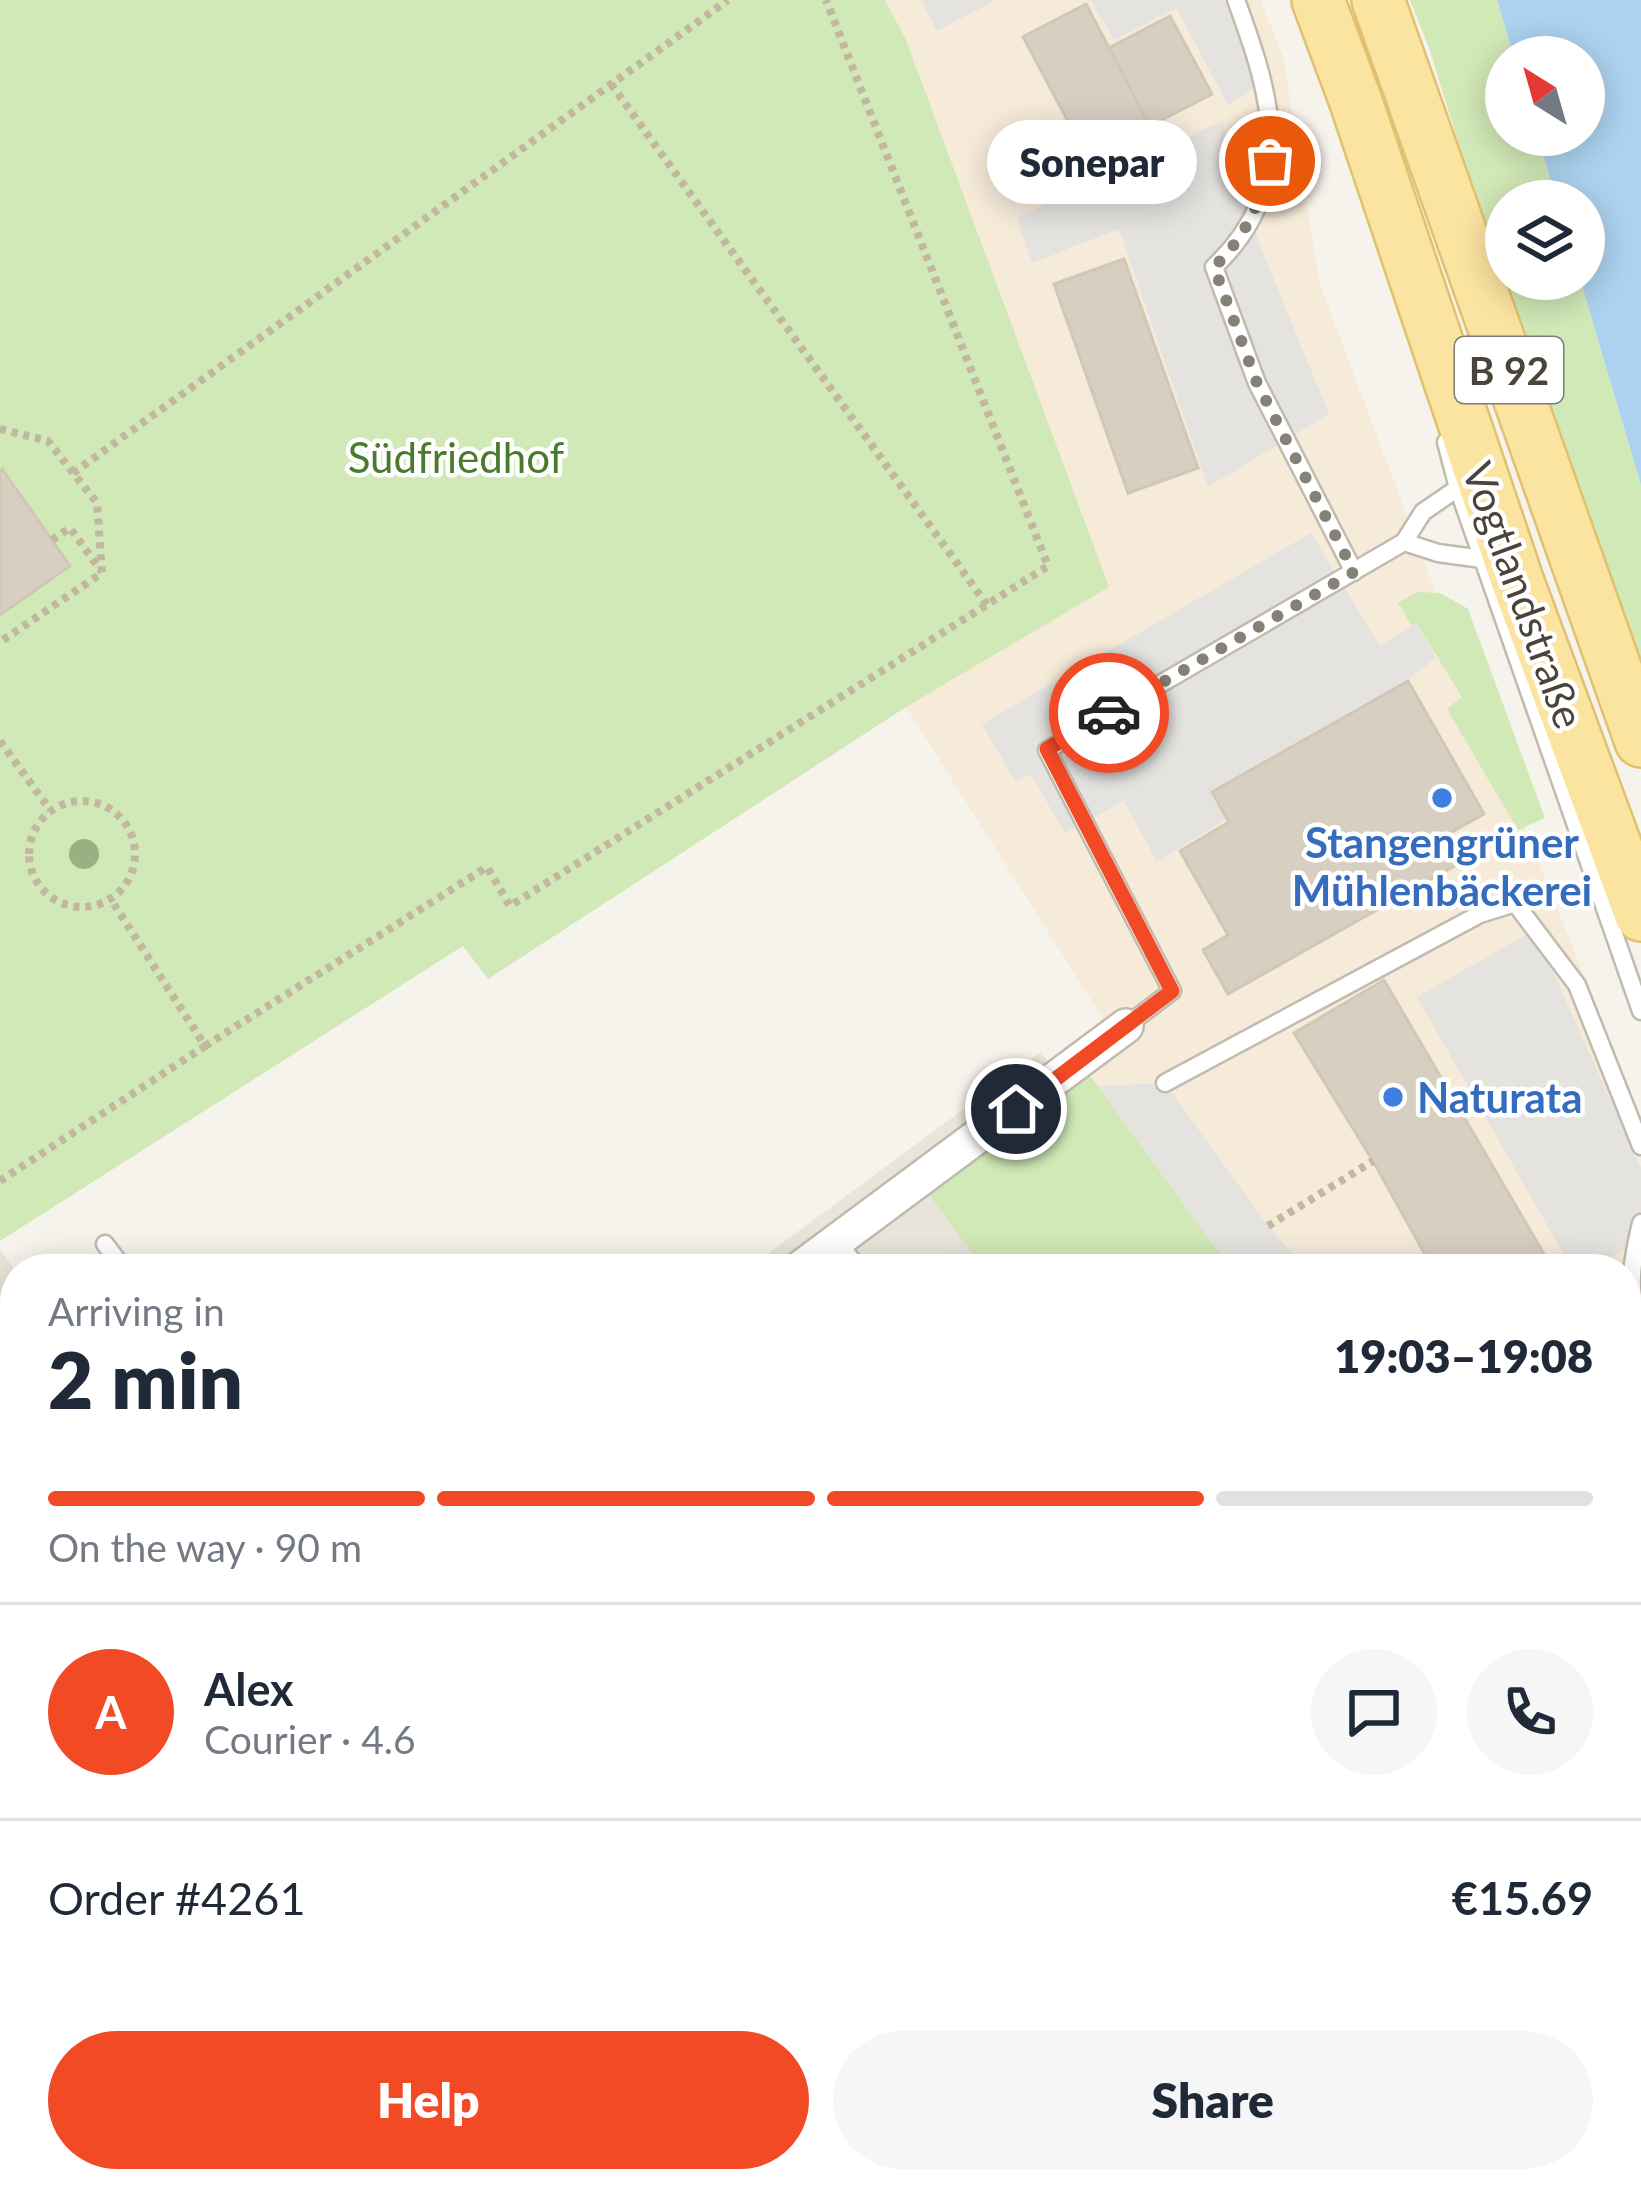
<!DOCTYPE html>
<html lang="en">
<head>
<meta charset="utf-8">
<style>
	:root { --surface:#fff; --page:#f6f6f7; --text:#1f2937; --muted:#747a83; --line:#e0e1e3; --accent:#f34a26 }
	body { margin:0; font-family:Lato,sans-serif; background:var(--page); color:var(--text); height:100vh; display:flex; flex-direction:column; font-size:45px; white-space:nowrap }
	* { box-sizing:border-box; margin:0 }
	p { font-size:39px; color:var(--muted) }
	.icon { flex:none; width:66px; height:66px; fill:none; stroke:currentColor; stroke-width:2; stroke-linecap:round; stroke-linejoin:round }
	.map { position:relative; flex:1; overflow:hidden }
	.details { position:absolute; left:0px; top:1254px; width:1641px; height:939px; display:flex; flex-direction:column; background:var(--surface); border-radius:48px 48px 0 0; box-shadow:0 6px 30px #0003 }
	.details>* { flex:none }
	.needle { width:78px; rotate:323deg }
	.tools { position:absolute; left:1485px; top:36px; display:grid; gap:24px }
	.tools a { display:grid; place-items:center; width:120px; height:120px; border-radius:50%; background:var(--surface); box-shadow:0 6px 30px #0003; font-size:60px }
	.pin { position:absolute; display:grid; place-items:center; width:102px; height:102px; color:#fff; margin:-51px; border:6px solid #fff; border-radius:50%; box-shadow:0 3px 12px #0007 }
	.courier { position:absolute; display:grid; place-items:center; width:120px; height:120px; margin:-60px; border:9px solid #f34a26; border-radius:50%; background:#fff; color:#222; box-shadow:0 3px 15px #0007 }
	.bubble { position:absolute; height:84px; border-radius:42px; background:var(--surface); box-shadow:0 6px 30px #0003; font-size:39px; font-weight:800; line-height:84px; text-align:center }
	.head em { font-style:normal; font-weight:800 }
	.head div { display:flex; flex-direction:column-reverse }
	.head { display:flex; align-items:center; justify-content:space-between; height:204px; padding:0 48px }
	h1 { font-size:78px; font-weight:800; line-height:90px }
	.bar { display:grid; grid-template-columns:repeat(4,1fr); gap:18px 12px; align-content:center; height:144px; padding:0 48px }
	.bar i { height:15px; border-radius:9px; background:var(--line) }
	.bar .current { background:var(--accent) }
	.bar p { grid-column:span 4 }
	.line { display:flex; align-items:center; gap:30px; padding:0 48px; border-top:3px solid var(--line) }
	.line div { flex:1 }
	.round { display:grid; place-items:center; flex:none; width:126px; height:126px; border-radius:63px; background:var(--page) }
	.action { display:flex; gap:24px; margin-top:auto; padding:24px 48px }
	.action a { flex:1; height:138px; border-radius:72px; background:var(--accent); color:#fff; font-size:48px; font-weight:800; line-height:138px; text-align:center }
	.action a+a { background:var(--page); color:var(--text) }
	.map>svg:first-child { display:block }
</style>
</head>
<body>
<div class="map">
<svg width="1641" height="2191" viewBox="0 0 1641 2191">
	<rect width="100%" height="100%" fill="#f6f3ec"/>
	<path fill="#e9e5da" d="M1041 1052 1194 1269H747Z
		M0 1250 15 1270V2178H688L698 2191H0Z"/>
	<path fill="#f6ead9" d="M885 0H1260L1283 56 1319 282 1529 839 1641 1116V2191H1306L1296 2178H1626V1269H1231L1081 1063 1112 1033 906 707 1108 587 906 40Z
		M689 2178H1075L1058 2191H698Z"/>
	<path fill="#d1e8b7" d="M0 0H885L906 40 1109 587 906 707 488 979 463 946 0 1241Z
		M1410 0H1497L1514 57H1506V135H1537L1557 201H1506V279H1580L1641 485V670L1516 328 1429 48Z
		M1417 592 1440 593 1468 609 1545 818 1518 830 1447 709 1462 697 1417 624 1412 626 1398 603Z
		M1081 1063 1231 1269H983L918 1179Z
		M1638 2092 1641 2095V2163L1626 2173V2102Z
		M1499 2178H1619L1600 2191H1457Z"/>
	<path fill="#e5e3e0" d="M921 0H996L937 31Z
		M1091 0H1224L1256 87 1228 105 1176 8 1114 40Z
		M1222 121 1259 243 1329 414 1208 487 1119 229 1032 263 1017 218Z
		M1311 533 1380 646 1417 623 1436 658 1405 681 1210 792 1226 819 1157 862 1124 801 1065 833 1031 775 1015 781 982 724Z
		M1534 930 1641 1168V1242L1587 1269H1572L1417 997Z
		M1165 1083 1268 1226 1306 1269H1231L1098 1086Z
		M963 1241 983 1269H925Z"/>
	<path fill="#acd2ef" d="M1497 0H1641V485L1580 279H1584V201H1557L1537 135H1584V57H1514Z"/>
	<path fill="#d7cfc2" stroke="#d2c7b5" stroke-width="3" d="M1086 4 1150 126 1088 159 1023 37Z
		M1170 16 1212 94 1150 126 1109 48Z
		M1124 259 1198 468 1128 493 1054 284Z
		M2 469 70 566 0 615V471Z
		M1408 681 1484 814 1450 833 1465 860 1228 994 1203 950 1228 935 1180 851 1229 822 1212 792Z
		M1384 980 1544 1254 1517 1269H1433L1373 1161 1294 1033Z
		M15 1466V1533L8 1524 0 1530V1478Z
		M13 1631 15 1634 14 1670 0 1650V1639Z
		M14 1745 15 1747V1804L0 1783V1755Z
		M0 1837 15 1857V1878L0 1889Z
		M9 2114 15 2122V2178H24L7 2191H0V2120Z
		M245 2178H250L258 2191H226Z
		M688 2178H850L837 2187 840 2191H698Z
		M966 2178H993L976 2191Z"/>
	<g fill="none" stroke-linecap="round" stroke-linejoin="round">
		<g stroke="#c1bbaf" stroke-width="21">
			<path id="lane" d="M1236 0C1272 97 1299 186 1214 267L1257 383 1354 572
				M1458 488 1641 1011
				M1404 542 1438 553 1482 559
				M1126 1026 1172 991 1047 750 1404 542 1423 512 1458 488 1446 442
				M1165 1083 1480 914 1515 903 1577 985 1641 1146
				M1641 1223C1635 1251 1626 1283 1637 1311L1641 1309
				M837 1240 858 1269
				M105 1244 124 1269
				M1626 2066 1641 2079
				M0 2085 15 2074
				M1045 2191 1063 2178
				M1227 2191 1244 2178"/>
		</g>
		<g stroke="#c1bbaf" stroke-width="38">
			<path id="street" d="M799 1269 1126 1026"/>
		</g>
		<g stroke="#d3c79d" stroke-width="50">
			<path id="secondary" d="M0 1332 15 1352
				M621 2178 631 2191"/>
		</g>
		<g stroke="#e1c16f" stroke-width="56">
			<path id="primary" d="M1318 0 1356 102 1517 580 1641 915
				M1378 0 1641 741"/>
		</g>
		<path stroke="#c2b7a0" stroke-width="8" stroke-dasharray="6 6" stroke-linecap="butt" d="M611 84 987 605
			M0 429 48 441 97 503 102 573 0 642
			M73 473 728 0
			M52 540 70 528 102 572
			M0 741 50 810
			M29 854a53 53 0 1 1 106 0a53 53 0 1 1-106 0Z
			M205 1046 487 867 510 906 1048 566 826 0
			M0 1181 205 1046 112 901
			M1268 1226 1373 1161
			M492 2190 508 2178
			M1623 2191 1641 2178"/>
		<use href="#lane" stroke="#fff" stroke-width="16"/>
		<use href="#street" stroke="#fff" stroke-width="33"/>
		<use href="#secondary" stroke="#fdf3cf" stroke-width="45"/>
		<use href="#primary" stroke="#fbe3a0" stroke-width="51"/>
		<path stroke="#9a9a9a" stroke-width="3" d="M0 1302 15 1322
			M0 1351 15 1371
			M605 2178 615 2191
			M638 2178 648 2191"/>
	</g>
	<circle fill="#97b183" cx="84" cy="854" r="15"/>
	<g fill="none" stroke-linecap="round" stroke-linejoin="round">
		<path stroke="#868178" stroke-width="12" stroke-dasharray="0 21.6" d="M1109 713 1354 572 1257 383 1214 267C1246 236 1260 204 1270 161"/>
		<path stroke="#f34a26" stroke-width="15" d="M1016 1109 1172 991 1047 749 1109 713"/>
	</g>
	<g fill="#3f7fe0" stroke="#fff" stroke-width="4.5">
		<circle cx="1442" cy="798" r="12"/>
		<circle cx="1393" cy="1097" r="12"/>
	</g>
	<g text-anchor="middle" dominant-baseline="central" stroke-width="9" stroke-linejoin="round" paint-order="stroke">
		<rect fill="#fff" stroke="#807c75" stroke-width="3" x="1455" y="337" width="108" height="66" rx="9"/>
		<g font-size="39" font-weight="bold" fill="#4a443a">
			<text x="1509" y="370">B 92</text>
		</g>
		<g font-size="42" fill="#497b2d" stroke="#fff">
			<text x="456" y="457">Südfriedhof</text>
		</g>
		<g font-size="42" fill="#4a443a" stroke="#fff">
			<text transform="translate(1524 595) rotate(70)">Vogtlandstraße</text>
		</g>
		<g font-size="42" font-weight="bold" fill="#366cbe" stroke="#fff">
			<text x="1442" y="842">Stangengrüner<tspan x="1442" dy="48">Mühlenbäckerei</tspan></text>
			<text x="1417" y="1097" text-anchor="start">Naturata</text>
		</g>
	</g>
</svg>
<div class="tools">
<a><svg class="needle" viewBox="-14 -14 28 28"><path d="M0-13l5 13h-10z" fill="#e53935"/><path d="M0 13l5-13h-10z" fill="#747a83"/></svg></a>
<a><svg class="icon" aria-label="layers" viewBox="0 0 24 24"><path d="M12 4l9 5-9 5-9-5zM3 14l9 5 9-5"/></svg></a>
</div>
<div class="pin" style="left:1270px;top:161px;background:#ea580c"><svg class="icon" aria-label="bag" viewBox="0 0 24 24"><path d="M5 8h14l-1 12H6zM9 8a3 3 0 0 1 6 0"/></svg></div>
<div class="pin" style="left:1016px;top:1109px;background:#1f2937"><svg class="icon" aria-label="home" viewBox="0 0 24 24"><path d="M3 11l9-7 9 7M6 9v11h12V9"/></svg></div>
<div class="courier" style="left:1109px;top:713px"><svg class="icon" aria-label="car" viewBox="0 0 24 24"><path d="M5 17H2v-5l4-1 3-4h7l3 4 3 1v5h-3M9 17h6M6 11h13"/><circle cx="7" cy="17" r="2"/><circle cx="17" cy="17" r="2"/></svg></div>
<div class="bubble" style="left:987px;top:120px;width:210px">Sonepar</div>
<section class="details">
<div class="head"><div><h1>2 min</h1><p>Arriving in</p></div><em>19:03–19:08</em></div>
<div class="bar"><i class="current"></i><i class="current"></i><i class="current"></i><i></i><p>On the way · 90 m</p></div>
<div class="line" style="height:216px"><b class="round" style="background:var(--accent);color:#fff">A</b><div><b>Alex</b><p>Courier · 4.6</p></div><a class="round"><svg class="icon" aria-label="chat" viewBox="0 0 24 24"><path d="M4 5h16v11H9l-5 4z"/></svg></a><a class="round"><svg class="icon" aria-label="phone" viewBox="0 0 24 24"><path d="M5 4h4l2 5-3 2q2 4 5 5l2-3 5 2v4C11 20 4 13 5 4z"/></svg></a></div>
<div class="line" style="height:156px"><div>Order #4261</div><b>€15.69</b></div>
<div class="action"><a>Help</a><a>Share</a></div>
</section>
</div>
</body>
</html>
